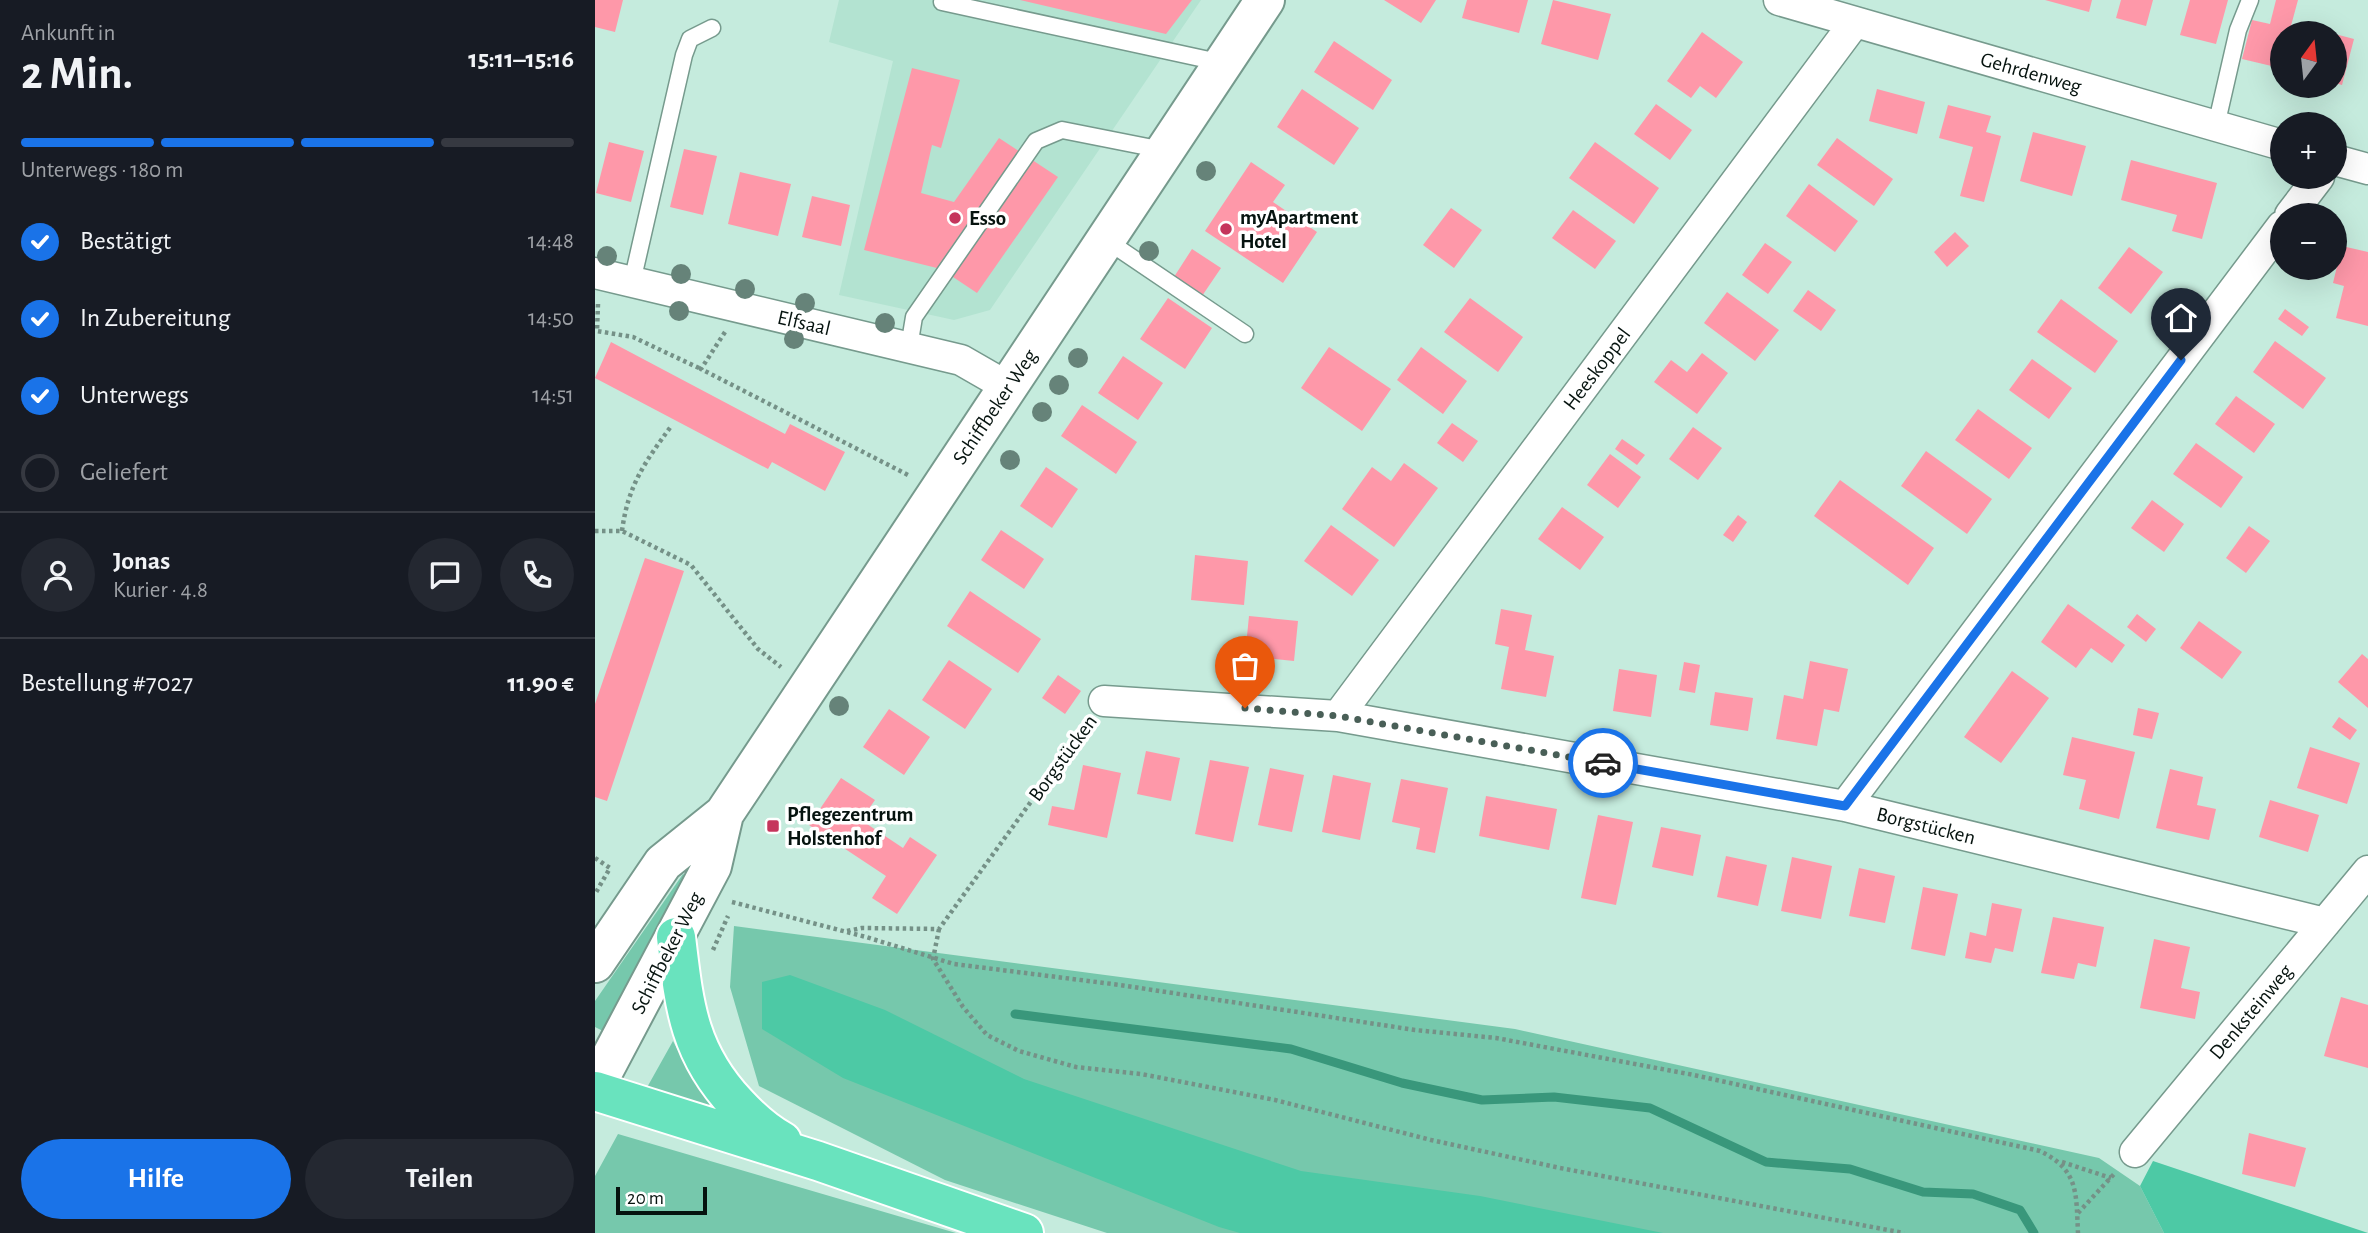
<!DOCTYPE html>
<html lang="de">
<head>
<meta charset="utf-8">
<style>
	:root { --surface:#171b24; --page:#242831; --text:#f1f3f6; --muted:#9ea1a6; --line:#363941; --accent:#1a73e8 }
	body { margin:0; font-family:"Alegreya Sans",sans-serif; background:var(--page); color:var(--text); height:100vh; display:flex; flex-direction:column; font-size:26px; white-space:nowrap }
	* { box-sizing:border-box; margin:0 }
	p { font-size:23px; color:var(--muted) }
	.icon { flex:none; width:38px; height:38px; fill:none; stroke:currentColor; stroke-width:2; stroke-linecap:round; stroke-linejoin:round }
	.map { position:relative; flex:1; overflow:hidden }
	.drawer { display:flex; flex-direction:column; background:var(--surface); width:595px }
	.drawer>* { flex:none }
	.needle { width:46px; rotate:15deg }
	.fabs { position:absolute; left:1675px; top:21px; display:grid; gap:14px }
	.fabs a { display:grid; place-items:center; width:77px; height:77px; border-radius:50%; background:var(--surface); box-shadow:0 7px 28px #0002; font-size:35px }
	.scale { position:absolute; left:21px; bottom:18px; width:91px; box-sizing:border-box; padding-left:7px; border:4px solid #06130f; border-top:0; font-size:19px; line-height:24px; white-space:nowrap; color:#06130f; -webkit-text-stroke:5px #fff; paint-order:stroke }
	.pin { position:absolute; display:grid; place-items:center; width:60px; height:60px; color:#fff; margin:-72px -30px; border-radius:50% 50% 50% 0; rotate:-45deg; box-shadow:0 0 7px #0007 }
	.pin .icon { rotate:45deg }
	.courier { position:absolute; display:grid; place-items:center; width:70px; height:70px; margin:-35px; border:5px solid #1a73e8; border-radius:50%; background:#fff; color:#222; box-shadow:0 2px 9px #0007 }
	.headline em { font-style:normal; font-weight:700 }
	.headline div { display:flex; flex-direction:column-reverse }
	.headline { display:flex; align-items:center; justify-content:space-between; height:119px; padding:0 21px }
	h1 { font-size:46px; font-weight:700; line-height:52px }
	.bar { display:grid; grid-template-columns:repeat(4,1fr); gap:10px 7px; align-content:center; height:84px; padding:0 21px }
	.bar i { height:9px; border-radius:5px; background:var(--line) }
	.bar .selected { background:var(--accent) }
	.bar p { grid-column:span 4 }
	.line { display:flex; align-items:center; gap:18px; padding:0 21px; border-top:2px solid var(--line) }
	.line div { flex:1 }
	.round { display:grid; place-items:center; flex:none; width:74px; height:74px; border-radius:37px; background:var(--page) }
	ol { padding:0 21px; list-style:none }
	li { display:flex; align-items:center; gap:21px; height:77px }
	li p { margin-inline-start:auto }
	li .icon { padding:7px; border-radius:50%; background:var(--accent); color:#fff; stroke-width:4 }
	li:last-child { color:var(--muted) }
	li i { width:38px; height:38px; border:4px solid var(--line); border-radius:50% }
	.action { display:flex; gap:14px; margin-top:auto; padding:14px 21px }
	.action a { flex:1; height:80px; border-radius:42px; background:var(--accent); color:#fff; font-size:28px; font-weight:700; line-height:80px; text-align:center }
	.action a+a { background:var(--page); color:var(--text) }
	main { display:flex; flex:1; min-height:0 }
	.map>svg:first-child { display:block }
</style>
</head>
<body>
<main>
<section class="drawer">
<div class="headline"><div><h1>2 Min.</h1><p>Ankunft in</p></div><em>15:11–15:16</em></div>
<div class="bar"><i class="selected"></i><i class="selected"></i><i class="selected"></i><i></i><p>Unterwegs · 180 m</p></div>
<ol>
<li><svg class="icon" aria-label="check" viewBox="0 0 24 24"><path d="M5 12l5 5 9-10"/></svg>Bestätigt<p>14:48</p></li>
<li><svg class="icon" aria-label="check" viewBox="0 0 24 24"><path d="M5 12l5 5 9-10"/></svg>In Zubereitung<p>14:50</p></li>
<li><svg class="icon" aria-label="check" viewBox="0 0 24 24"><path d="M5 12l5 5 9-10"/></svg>Unterwegs<p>14:51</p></li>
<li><i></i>Geliefert</li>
</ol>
<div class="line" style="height:126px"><a class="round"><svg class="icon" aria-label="person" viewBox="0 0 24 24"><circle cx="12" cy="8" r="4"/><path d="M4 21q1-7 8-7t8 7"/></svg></a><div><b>Jonas</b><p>Kurier · 4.8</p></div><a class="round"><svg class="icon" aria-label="chat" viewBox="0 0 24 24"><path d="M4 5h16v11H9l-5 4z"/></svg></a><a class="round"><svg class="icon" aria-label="phone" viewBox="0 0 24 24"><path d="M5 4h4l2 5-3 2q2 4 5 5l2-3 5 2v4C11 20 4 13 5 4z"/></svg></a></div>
<div class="line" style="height:91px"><div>Bestellung #7027</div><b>11.90 €</b></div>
<div class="action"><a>Hilfe</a><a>Teilen</a></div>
</section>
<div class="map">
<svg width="1773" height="1233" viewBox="0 0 1773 1233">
	<rect width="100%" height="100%" fill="#c5ebdd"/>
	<path fill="#b3e3d1" d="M244 0H606L395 310 359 320 244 295 298 61 234 42Z"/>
	<path fill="#76c8ac" d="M88 874 92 877 12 1033 0 1027V1001Z
		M139 926 920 1029 1504 1158 1545 1186 1569 1233H512L350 1180 164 1086 135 987Z
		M78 1041C85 1055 114 1099 116 1108L50 1091Z
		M23 1134 361 1233H0V1176Z"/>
	<path fill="#4dc9a5" d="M195 975 290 1010 429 1079 706 1171 885 1196 1068 1233H645L624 1227 248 1078 167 1029V982Z
		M1558 1161 1773 1233H1569L1545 1186Z"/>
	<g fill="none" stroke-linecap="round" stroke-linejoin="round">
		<path stroke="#39977b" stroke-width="9" d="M420 1014 696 1049 807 1083 887 1100 959 1097 1055 1108 1171 1162 1255 1169 1328 1192 1378 1194 1425 1210 1439 1233"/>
	</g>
	<path fill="#fe98a9" d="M0 0H28L20 32 0 27Z
		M425 0H597L571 34Z
		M789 0H841L826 23Z
		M872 0H933L924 33 867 18Z
		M958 0 1016 14 1003 60 946 44Z
		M1450 0H1497L1494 12Z
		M1526 0H1558L1551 26 1521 18Z
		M1595 0H1633L1621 44 1585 35Z
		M1681 0H1703L1694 33H1687L1685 68 1647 59 1657 20 1675 24Z
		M1107 32 1148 62 1121 98 1105 86 1096 98 1072 81Z
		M1740 34 1759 39 1747 85 1740 83Z
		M739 41 797 80 778 110 719 72Z
		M317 68 365 80 346 148 337 145 326 193 359 202 404 138 463 177 382 293 346 269 269 250Z
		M707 89 764 128 739 165 682 127Z
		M1282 89 1330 102 1322 134 1274 121Z
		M1061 104 1097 130 1075 160 1039 134Z
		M1353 105 1396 116 1391 132 1406 136 1389 202 1365 196 1378 147 1344 138Z
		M1438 132 1491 146 1477 196 1425 181Z
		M1242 138 1298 179 1279 206 1222 165Z
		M14 142 49 151 36 202 1 193Z
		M1000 142 1064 188 1039 224 974 178Z
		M89 149 122 156 108 215 75 207Z
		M1536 160 1622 183 1607 239 1577 231 1582 215 1526 200Z
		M656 162 690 185 678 202 722 232 688 283 610 231Z
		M145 172 196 184 183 236 133 224Z
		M1214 184 1263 221 1240 252 1191 216Z
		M217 196 255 205 246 246 207 237Z
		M856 208 887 230 859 268 828 245Z
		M978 210 1021 241 1000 269 957 238Z
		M1360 232 1374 246 1352 267 1339 252Z
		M1170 243 1197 262 1173 294 1147 275Z
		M1747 246 1773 252V326L1741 318 1749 286 1738 283Z
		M1534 247 1568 272 1536 314 1503 288Z
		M597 249 626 268 607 296 579 277Z
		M1213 290 1241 310 1226 331 1198 311Z
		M1132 292 1184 330 1160 361 1109 323Z
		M573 298 617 328 590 369 545 339Z
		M875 298 928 337 903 372 849 332Z
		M1466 299 1523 341 1500 373 1442 332Z
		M1690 309 1714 327 1707 336 1683 319Z
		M1680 341 1731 378 1708 409 1658 372Z
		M16 342 190 434 195 424 250 452 230 491 177 462 173 469 0 378Z
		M734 347 796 389 767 431 706 388Z
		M826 347 872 381 848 414 802 380Z
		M1107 353 1133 373 1102 414 1059 382 1076 360 1092 372Z
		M528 356 568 383 543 420 503 393Z
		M1437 359 1477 388 1454 419 1414 390Z
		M1641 396 1680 424 1659 453 1620 424Z
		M487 405 542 442 521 474 466 436Z
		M1383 409 1437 448 1414 479 1360 440Z
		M857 423 883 441 868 462 842 443Z
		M1098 427 1127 448 1103 480 1074 459Z
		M1027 439 1050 455 1042 465 1020 449Z
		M1601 443 1648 477 1626 508 1578 474Z
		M1331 451 1397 499 1372 534 1306 486Z
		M1015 454 1046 477 1023 508 992 485Z
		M809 463 843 488 799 547 747 509 777 467 796 481Z
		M451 467 483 489 457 528 425 506Z
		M1245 480 1339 548 1313 585 1219 516Z
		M1557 500 1589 524 1569 552 1536 528Z
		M967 507 1009 537 985 570 943 539Z
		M1143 515 1152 522 1138 542 1128 535Z
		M736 525 784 560 757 596 709 561Z
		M1654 526 1675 541 1651 573 1631 558Z
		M406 530 449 559 429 589 386 560Z
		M600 555 653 561 649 605 596 600Z
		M50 558 89 571 12 801 0 797V704Z
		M375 591 446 639 423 673 352 626Z
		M1473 604 1530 645 1517 663 1496 648 1481 668 1446 642Z
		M906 609 937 615 930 650 959 656 951 697 906 689 914 647 900 644Z
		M1542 614 1561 629 1551 642 1532 627Z
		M654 616 703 621 699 661 650 656Z
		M1604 621 1647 652 1627 679 1585 648Z
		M1767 654 1773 659V708L1743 682Z
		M354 660 397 689 370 729 327 700Z
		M1215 661 1253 669 1244 712 1229 709 1222 746 1181 739 1189 695 1208 699Z
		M1089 662 1105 665 1100 693 1084 690Z
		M1024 669 1062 675 1056 717 1018 711Z
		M1417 671 1454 698 1406 763 1369 737Z
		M463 675 486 691 470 714 447 698Z
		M1120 692 1158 698 1153 731 1115 725Z
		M1543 708 1564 713 1557 739 1538 735Z
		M294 709 335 737 309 775 268 747Z
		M1744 717 1762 730 1755 740 1737 727Z
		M1477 737 1540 752 1524 819 1484 809 1491 780 1468 775Z
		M1715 747 1765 763 1752 804 1702 788Z
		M551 751 585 758 576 801 542 794Z
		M615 760 654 767 638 842 600 834Z
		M488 765 526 773 512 838 453 825 457 806 479 810Z
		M675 768 709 775 697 832 663 825Z
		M1575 769 1608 777 1602 805 1621 809 1614 840 1561 828Z
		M738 775 776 783 765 840 727 832Z
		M246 778 280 800 266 820 308 848 315 837 342 855 302 914 277 898 291 876 214 825Z
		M806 779 853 788 840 853 821 849 825 828 797 822Z
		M891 796 962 809 954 850 884 836Z
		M1675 800 1724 815 1713 852 1664 837Z
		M1003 815 1038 822 1021 905 986 898Z
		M1066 827 1106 835 1098 876 1057 867Z
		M1131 856 1172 865 1163 906 1122 897Z
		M1197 857 1237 866 1226 919 1186 911Z
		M1264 868 1300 876 1290 923 1254 916Z
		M1328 887 1363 894 1350 956 1316 949Z
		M1397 903 1427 909 1418 952 1400 948 1396 963 1370 958 1375 932 1391 936Z
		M1458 917 1509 927 1501 967 1483 963 1479 979 1446 973Z
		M1559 939 1595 947 1586 988 1605 992 1600 1019 1545 1008Z
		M1746 997 1773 1005V1068L1729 1056Z
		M1654 1133 1711 1148 1700 1187 1647 1174Z"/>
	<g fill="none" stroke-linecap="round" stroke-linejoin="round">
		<g stroke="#769a8d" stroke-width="19">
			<path id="service" d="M347 2 628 63
				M1621 126 1643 30 1655 0
				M511 240 650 334
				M37 282 89 55 95 39 117 28
				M314 347 319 317 441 141 467 130 568 150"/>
		</g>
		<g stroke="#769a8d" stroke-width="33">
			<path id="minor" d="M1184 0 1687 145
				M1740 160 1773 169
				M1695 215 1724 177
				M0 273 366 360 413 387
				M509 701 743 716 1250 806 1730 923
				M743 716 1260 22
				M1250 806 1687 226
				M1540 1152 1773 871"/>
		</g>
		<g stroke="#769a8d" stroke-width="42">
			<path id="secondary" d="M0 963 68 863 129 814 670 0
				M0 1087 117 866 129 814"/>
		</g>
		<g stroke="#fff" stroke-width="42">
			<path id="motorway" d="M81 937C89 1004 93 1052 142 1104 155 1118 170 1132 187 1141
				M0 1091 223 1161 429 1233"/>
		</g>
		<path stroke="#759187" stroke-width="4.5" stroke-dasharray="3.5 3.5" stroke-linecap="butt" d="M3 304 2 331 38 337 106 369
			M130 332 106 369 315 476
			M0 531H27L96 565 163 649 186 667
			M27 531C33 485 50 462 77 425
			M0 858 15 868 0 894
			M137 902 271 937 359 964 525 985 820 1030 901 1038 1099 1075 1445 1151C1484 1170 1481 1193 1483 1233
			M344 929 338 959 368 1007 392 1035 424 1051 481 1067 546 1074 680 1100 836 1140 965 1168 1309 1233
			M252 931 267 928 344 929 492 724
			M118 950 133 916
			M1467 1162 1516 1178
			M1483 1213 1520 1173"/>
		<use href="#service" stroke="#fff" stroke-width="16"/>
		<use href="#minor" stroke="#fff" stroke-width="30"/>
		<use href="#secondary" stroke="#fff" stroke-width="38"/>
		<use href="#motorway" stroke="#69e3be" stroke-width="38"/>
	</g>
	<g fill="#668379">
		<circle cx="611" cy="171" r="10"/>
		<circle cx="554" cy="251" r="10"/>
		<circle cx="12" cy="256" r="10"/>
		<circle cx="86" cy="274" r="10"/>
		<circle cx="150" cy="289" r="10"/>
		<circle cx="210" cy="303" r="10"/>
		<circle cx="84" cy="311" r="10"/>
		<circle cx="290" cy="323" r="10"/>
		<circle cx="199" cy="339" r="10"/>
		<circle cx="483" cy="358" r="10"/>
		<circle cx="464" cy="385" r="10"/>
		<circle cx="447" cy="412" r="10"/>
		<circle cx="415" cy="460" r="10"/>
		<circle cx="244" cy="706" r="10"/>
	</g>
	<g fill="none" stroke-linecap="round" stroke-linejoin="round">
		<path stroke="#495f57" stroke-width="7" stroke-dasharray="0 12.6" d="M650 708 743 716 1008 763"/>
		<path stroke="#1a73e8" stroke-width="9" d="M1008 763 1250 806 1586 360"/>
	</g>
	<g fill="#c5355c" stroke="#fff" stroke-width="2.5">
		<circle cx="360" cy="218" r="7"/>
		<circle cx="631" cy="229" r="7"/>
		<rect x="171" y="819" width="14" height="14" rx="3.5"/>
	</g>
	<g text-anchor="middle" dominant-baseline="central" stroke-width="7" stroke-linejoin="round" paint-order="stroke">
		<g font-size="21" fill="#06130f" stroke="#fff">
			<text transform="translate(1436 73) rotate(16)">Gehrdenweg</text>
			<text transform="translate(209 323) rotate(13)">Elfsaal</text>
			<text transform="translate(1002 369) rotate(-53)">Heeskoppel</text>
			<text transform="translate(400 407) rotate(-56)">Schiffbeker Weg</text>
			<text transform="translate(468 758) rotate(-54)">Borgstücken</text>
			<text transform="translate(1331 826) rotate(14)">Borgstücken</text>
			<text transform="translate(72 953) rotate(-63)">Schiffbeker Weg</text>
			<text transform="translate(1656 1012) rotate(-50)">Denksteinweg</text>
		</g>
		<g font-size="21" font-weight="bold" fill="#06130f" stroke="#fff" text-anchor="start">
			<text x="645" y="217">myApartment<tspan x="645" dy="24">Hotel</tspan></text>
			<text x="374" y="218">Esso</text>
			<text x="192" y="814">Pflegezentrum<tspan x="192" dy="24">Holstenhof</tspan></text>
		</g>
	</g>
</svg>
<div class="fabs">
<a><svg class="needle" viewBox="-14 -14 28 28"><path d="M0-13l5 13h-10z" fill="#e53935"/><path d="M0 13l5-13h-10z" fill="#9ea1a6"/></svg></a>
<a>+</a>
<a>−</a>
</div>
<div class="scale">20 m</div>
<div class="pin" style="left:650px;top:708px;background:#ea580c"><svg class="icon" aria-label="bag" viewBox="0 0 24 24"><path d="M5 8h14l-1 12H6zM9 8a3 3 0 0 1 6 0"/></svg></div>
<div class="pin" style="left:1586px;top:360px;background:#1f2937"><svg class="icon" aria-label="home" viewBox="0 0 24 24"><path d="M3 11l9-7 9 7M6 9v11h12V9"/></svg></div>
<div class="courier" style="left:1008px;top:763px"><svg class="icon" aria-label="car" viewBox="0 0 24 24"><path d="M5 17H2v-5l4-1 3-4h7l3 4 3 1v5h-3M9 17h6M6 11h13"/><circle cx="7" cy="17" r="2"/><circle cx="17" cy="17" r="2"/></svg></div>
</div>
</main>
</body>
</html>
